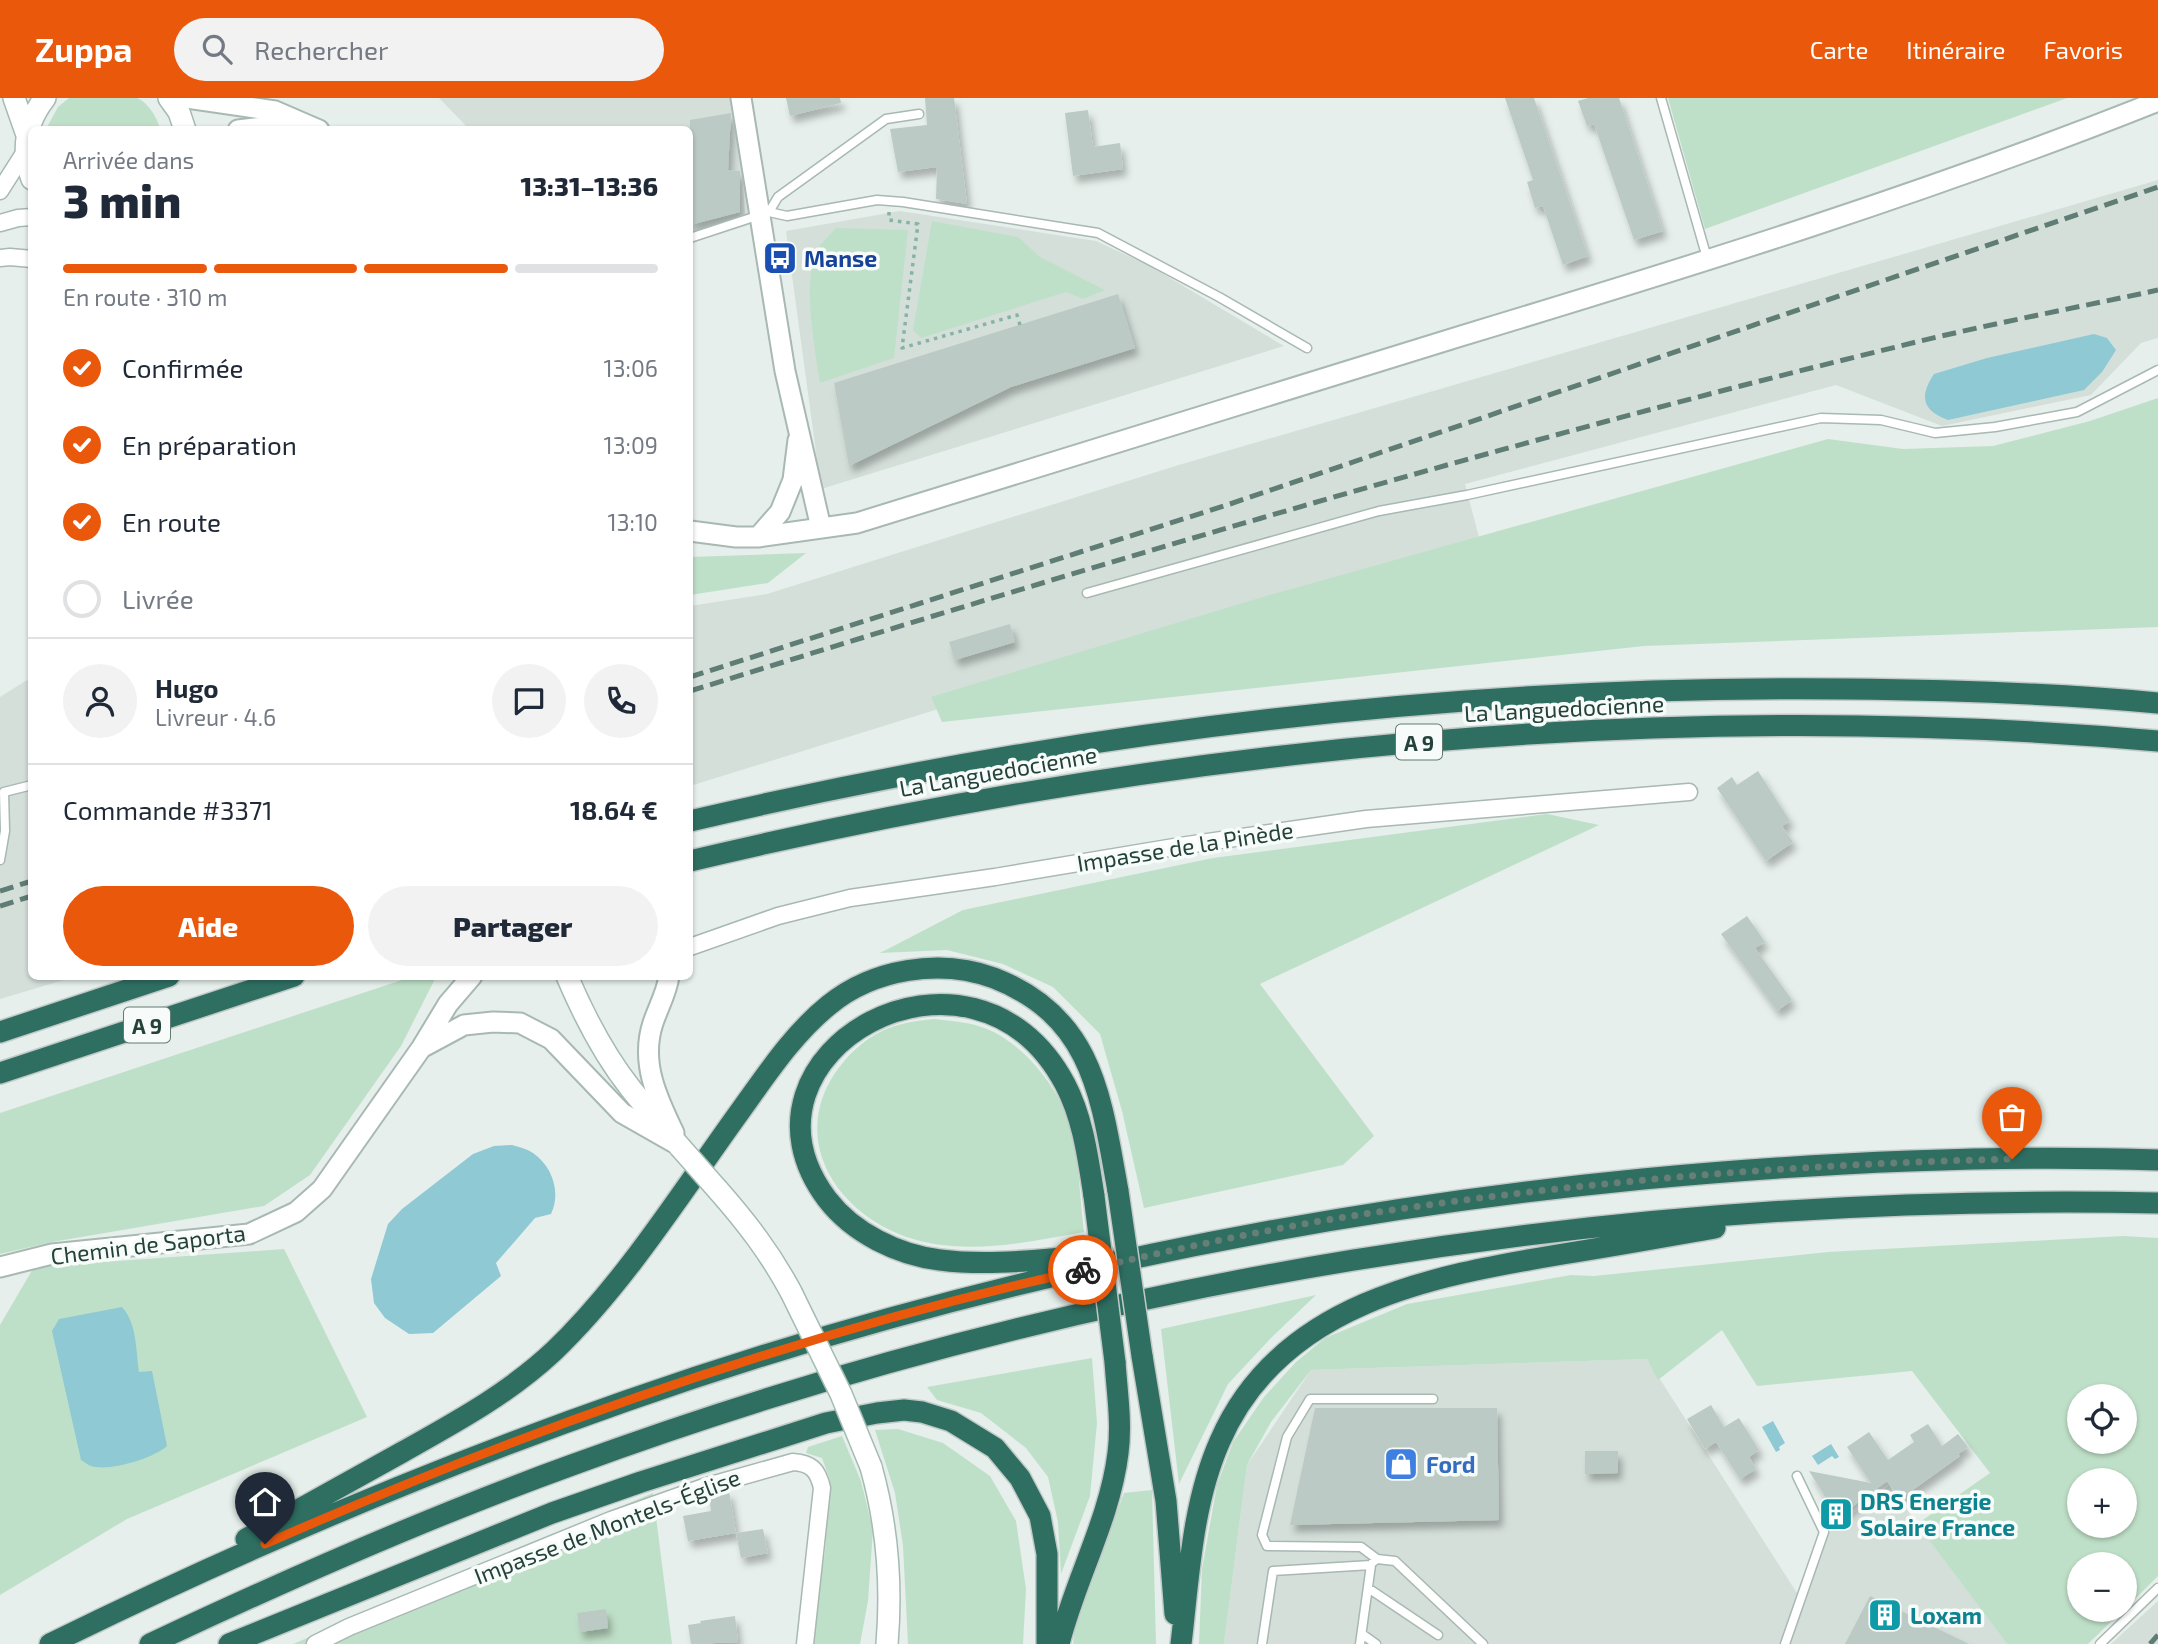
<!DOCTYPE html>
<html lang="fr">
<head>
<meta charset="utf-8">
<style>
	:root { --surface:#fff; --page:#f2f2f3; --text:#1f2937; --muted:#747a83; --line:#e0e1e3; --accent:#ea580c }
	body { margin:0; font-family:"Exo 2",sans-serif; background:var(--page); color:var(--text); height:100vh; display:flex; flex-direction:column; font-size:26px; white-space:nowrap }
	* { box-sizing:border-box; margin:0 }
	p { font-size:23px; color:var(--muted) }
	.icon { flex:none; width:38px; height:38px; fill:none; stroke:currentColor; stroke-width:2; stroke-linecap:round; stroke-linejoin:round }
	.map { position:relative; flex:1; overflow:hidden }
	.drawer { position:absolute; left:28px; top:28px; width:665px; height:854px; display:flex; flex-direction:column; background:var(--surface); border-radius:10px; box-shadow:0 2px 5px #0004 }
	.drawer>* { flex:none }
	.tools { position:absolute; left:2067px; top:1286px; display:grid; gap:14px }
	.tools a { display:grid; place-items:center; width:70px; height:70px; border-radius:50%; background:var(--surface); box-shadow:0 2px 5px #0004; font-size:35px }
	.pin { position:absolute; display:grid; place-items:center; width:60px; height:60px; color:#fff; margin:-72px -30px; border-radius:50% 50% 50% 0; rotate:-45deg; box-shadow:0 0 7px #0007 }
	.pin .icon { rotate:45deg }
	.courier { position:absolute; display:grid; place-items:center; width:70px; height:70px; margin:-35px; border:5px solid #ea580c; border-radius:50%; background:#fff; color:#222; box-shadow:0 2px 9px #0007 }
	.overview em { font-style:normal; font-weight:800 }
	.overview div { display:flex; flex-direction:column-reverse }
	.overview { display:flex; align-items:center; justify-content:space-between; height:119px; padding:0 35px }
	h1 { font-size:46px; font-weight:800; line-height:52px }
	.bar { display:grid; grid-template-columns:repeat(4,1fr); gap:10px 7px; align-content:center; height:84px; padding:0 35px }
	.bar i { height:9px; border-radius:5px; background:var(--line) }
	.bar .on { background:var(--accent) }
	.bar p { grid-column:span 4 }
	.line { display:flex; align-items:center; gap:18px; padding:0 35px; border-top:2px solid var(--line) }
	.line div { flex:1 }
	.round { display:grid; place-items:center; flex:none; width:74px; height:74px; border-radius:37px; background:var(--page) }
	ol { padding:0 35px; list-style:none }
	li { display:flex; align-items:center; gap:21px; height:77px }
	li p { margin-inline-start:auto }
	li .icon { padding:7px; border-radius:50%; background:var(--accent); color:#fff; stroke-width:4 }
	li:last-child { color:var(--muted) }
	li i { width:38px; height:38px; border:4px solid var(--line); border-radius:50% }
	.button { display:flex; gap:14px; margin-top:auto; padding:14px 35px }
	.button a { flex:1; height:80px; border-radius:42px; background:var(--accent); color:#fff; font-size:28px; font-weight:800; line-height:80px; text-align:center }
	.button a+a { background:var(--page); color:var(--text) }
	header { display:flex; align-items:center; gap:42px; box-sizing:border-box; height:98px; padding:0 35px; background:var(--accent); color:#fff }
	header strong { font-size:33px }
	nav { display:flex; gap:38px; margin-inline-start:auto; font-size:24px }
	.search { width:490px; height:63px; background:var(--page); display:flex; align-items:center; gap:18px; box-sizing:border-box; padding:0 24px; border-radius:38px; color:var(--muted); font-size:26px }
	.map>svg:first-child { display:block }
</style>
</head>
<body>
<header>
<strong>Zuppa</strong>
<div class="search"><svg class="icon" aria-label="search" viewBox="0 0 24 24"><circle cx="10" cy="10" r="6"/><path d="M15 15l6 6"/></svg>Rechercher</div>
<nav><a>Carte</a><a>Itinéraire</a><a>Favoris</a></nav>
</header>
<div class="map">
<svg width="2158" height="1546" viewBox="0 0 2158 1546">
	<defs>
		<filter id="shadow"><feDropShadow dx="4" dy="7" stdDeviation="3.5" flood-color="#0004"/></filter>
	</defs>
	<rect width="100%" height="100%" fill="#e6efeb"/>
	<path fill="#d4dfda" d="M439 0H734L738 18 745 116 690 137V32L469 31Z
		M2158 82V240L2141 245 2091 297 1942 328 1836 287 1465 386 1480 443 690 688V508L767 496 1182 366Z
		M900 113 1096 143 1148 167 1284 248 821 391 786 133Z
		M27 582 32 589V878L74 879 0 901V599Z
		M1647 1261 1804 1506 1828 1435 1889 1388 2007 1546H1224L1247 1367 1311 1272Z
		M2158 1503V1546H2111Z"/>
	<path fill="#bfe0c8" fill-rule="evenodd" d="M69 0C82 0 128 0 137 0 148 4 158 21 160 31H46L58 9Z
		M1668 0H2067L1705 131Z
		M932 123 1018 139 1040 159 1105 192 1083 201 1066 194 921 240 913 232Z
		M836 130 908 132 894 260 820 285C815 251 801 180 818 150 823 143 831 136 836 130Z
		M2158 300V529L1644 548 942 624 931 599 1266 498 1828 341 1903 351 1993 348 2090 323Z
		M806 455 768 485 690 497V459Z
		M1547 716 1599 727 1260 886 1374 1038 1343 1067 1144 1110 1122 1013 1100 936 1053 889 1003 866 947 852 880 855 963 812 1213 760Z
		M414 878 436 879 401 948 310 1077 264 1108 52 1144 0 1156V1015Z
		M934 921C952 923 970 924 987 931 1025 946 1065 997 1073 1037 1079 1068 1080 1102 1084 1134 1028 1144 965 1158 910 1140 839 1117 789 1044 835 975 847 958 863 942 882 933 899 925 916 923 934 921Z
		M2123 1138 2158 1140V1478L2125 1511 2124 1466H2079V1512H2123L2088 1546H2007L1917 1426 1990 1375 1912 1273 1757 1288 1722 1232 1658 1282 1647 1261 1311 1272 1271 1324 1247 1367 1224 1546H1199L1202 1471 1217 1387 1233 1344 1264 1299 1296 1264 1325 1240 1407 1206 1571 1177 1594 1178 1828 1154ZM2079 1298H2124V1344H2079ZM2079 1382H2124V1428H2079Z
		M284 1151 367 1319 127 1421 0 1497V1227L34 1169Z
		M1316 1197 1271 1240 1228 1286 1179 1386 1161 1231Z
		M1092 1260 1097 1325 1090 1398 1061 1476 1058 1424 1048 1379 1026 1350 981 1315 937 1302 927 1289Z
		M898 1331 943 1345 990 1378 1016 1423 1026 1491 1023 1546H908L903 1448 895 1395 875 1332Z
		M842 1338 861 1383 873 1432 868 1503 860 1546H813L815 1510 825 1454 830 1382 822 1360 806 1355 808 1349Z
		M1152 1392 1156 1546H1073L1075 1522 1124 1395Z
		M653 1395 672 1546H293Z"/>
	<path fill="#8ec9d4" d="M2094 236 2107 240 2116 252 2102 274 2084 292 1948 322C1922 312 1919 299 1934 276L1987 260Z
		M512 1047C519 1049 527 1051 533 1055 553 1069 561 1095 551 1116L535 1120 496 1165 501 1178 433 1235 409 1236 385 1220 374 1205 371 1181 388 1126 402 1111 473 1056 494 1048Z
		M122 1209C137 1225 136 1253 139 1274L152 1273 167 1348C154 1360 109 1374 91 1368 88 1367 85 1364 81 1362L52 1233 59 1221Z
		M1773 1323 1785 1345 1779 1349 1780 1352 1776 1354 1762 1329Z
		M1831 1346 1839 1359 1835 1361 1832 1358 1818 1367 1812 1358Z"/>
	<path fill="#bbcac4" filter="url(#shadow)" d="M786 0H840L841 5 790 18Z
		M925 0H954L967 106 936 101 937 69 898 74 890 31 927 27Z
		M1505 0H1534L1588 158 1563 167 1543 108 1535 110 1527 84 1533 82Z
		M1588 0H1619L1663 133 1634 142 1594 26 1587 28 1578 3Z
		M1088 12 1093 49 1120 45 1123 71 1073 78 1065 15Z
		M731 15 728 72 740 73V114L690 127V22Z
		M1118 196 1135 250 1011 289 849 368 834 285Z
		M1010 526 1015 544 955 562 949 544Z
		M1758 673 1790 723 1782 728 1793 744 1766 763 1717 690 1732 679 1737 687Z
		M1747 818 1765 844 1755 850 1792 902 1777 913 1721 836Z
		M1711 1307 1724 1329 1739 1320 1759 1352 1749 1359 1756 1371 1740 1381 1716 1344 1705 1351 1687 1321Z
		M1315 1310H1497L1499 1422 1290 1427Z
		M1928 1326 1942 1348 1958 1336 1968 1349 1958 1356 1960 1358 1900 1401 1887 1383 1838 1419 1809 1373 1871 1385 1847 1349 1869 1334 1888 1362 1914 1344 1910 1337Z
		M1585 1353H1618V1375L1585 1376Z
		M729 1393 736 1435 688 1443 683 1418 711 1413 709 1398Z
		M763 1431 768 1455 741 1460 736 1435Z
		M1870 1498 1969 1546H1845Z
		M606 1511 608 1530 580 1534 577 1515Z
		M735 1518 738 1544 691 1546 688 1527 701 1525 700 1523Z"/>
	<g fill="none" stroke-linecap="round" stroke-linejoin="round">
		<g stroke="#a8b8b2" stroke-width="11">
			<path id="service" d="M1661 0 1707 160
				M769 114 778 99 886 21 919 16
				M690 140 769 114 787 118 877 102 903 104 1098 135 1219 199 1307 250
				M1087 495 1379 413 1467 397 1821 320 1881 322 1935 335 1995 329 2077 314 2158 272
				M0 762 5 733 4 694 32 687
				M1377 1461 1361 1449 1267 1448 1262 1437 1287 1339 1310 1301H1433
				M1373 1464 1377 1461 1395 1463 1483 1546
				M1368 1490 1438 1537
				M1362 1536 1376 1546
				M1262 1546 1273 1473 1371 1467 1360 1546
				M1785 1546 1824 1434 1797 1378
				M2100 1546 2158 1490"/>
		</g>
		<g stroke="#a8b8b2" stroke-width="19">
			<path id="minor" d="M0 93 26 52
				M0 125 18 120 32 119
				M0 160 10 159 32 161
				M690 849 778 818 850 800 995 779 1180 748 1366 721 1689 694
				M315 1546 349 1529 611 1422 704 1389 793 1364C811 1365 818 1372 822 1390L805 1546"/>
		</g>
		<g stroke="#a8b8b2" stroke-width="23">
			<path id="tertiary" d="M187 0 275 13 319 32
				M741 0 785 273 821 430
				M238 32 262 29 283 32
				M690 433 736 439H758L857 425C1058 362 1259 299 1461 238 1696 167 1930 94 2158 3
				M758 439 780 414 793 382 798 342
				M669 878C667 894 658 910 653 925 640 964 657 1000 674 1035
				M423 949 464 927 493 924 520 925 551 941 622 1015 673 1044
				M0 1169 52 1156 249 1136 296 1114 322 1091 422 949 448 906 472 878"/>
		</g>
		<g stroke="#a4bbb3" stroke-width="24">
			<path id="secondary" d="M14 0 27 37
				M169 0 179 14 185 32
				M32 81C21 52 26 24 45 0
				M567 878C584 918 604 957 631 991 647 1011 664 1030 680 1049
				M718 1092C747 1125 770 1155 791 1194
				M871 1369C887 1426 892 1487 887 1546"/>
		</g>
		<g stroke="#c2cac8" stroke-width="24">
			<path id="motorway" d="M690 723C1069 634 1456 587 1846 591 1950 592 2054 595 2158 605
				M690 763C1168 649 1667 600 2158 643
				M0 934 169 878
				M0 975 294 878
				M1094 1098C1088 1060 1083 1020 1065 986 973 813 718 955 827 1101 853 1135 898 1157 940 1162 994 1169 1050 1160 1104 1157
				M1142 1258 1166 1403 1175 1516
				M246 1441C297 1413 348 1384 399 1356 454 1325 507 1297 554 1253 625 1185 683 1092 741 1012 767 976 793 936 829 907 873 871 940 860 994 880 1094 919 1101 1000 1118 1093
				M50 1546C237 1454 429 1372 626 1303 954 1188 1297 1115 1643 1081 1813 1065 1986 1056 2158 1062
				M150 1546C288 1481 428 1419 572 1367 1078 1181 1620 1094 2158 1105
				M229 1546 552 1415 641 1384 826 1325 877 1315 904 1312 922 1314 951 1323 995 1350 1020 1380 1040 1418 1047 1456V1546
				M1059 1546C1075 1482 1110 1421 1118 1355 1122 1325 1117 1294 1115 1264
				M1181 1546C1189 1479 1192 1406 1220 1343 1280 1205 1431 1178 1563 1156 1614 1148 1664 1139 1715 1130"/>
		</g>
		<path stroke="#86b3a5" stroke-width="3.5" stroke-dasharray="3.5 5" stroke-linecap="butt" d="M889 114V122L918 126 902 250 1017 217 1020 227"/>
		<use href="#service" stroke="#fff" stroke-width="8"/>
		<use href="#minor" stroke="#fff" stroke-width="16"/>
		<use href="#tertiary" stroke="#fff" stroke-width="19"/>
		<use href="#secondary" stroke="#fff" stroke-width="21"/>
		<use href="#motorway" stroke="#2f6f62" stroke-width="21"/>
		<path stroke="#5f7d75" stroke-width="5" stroke-dasharray="14 7" stroke-linecap="butt" d="M690 579 1230 406 2158 89
			M690 593C1089 469 1490 348 1896 249 1983 227 2071 211 2158 192
			M0 793 32 783
			M0 808 32 798
			M2150 1546 2158 1537"/>
		<g stroke="#a4bbb3" stroke-width="24" stroke-linecap="butt">
			<path id="secondary-bridge" d="M680 1049 718 1092
				M791 1194 841 1296 871 1369"/>
		</g>
		<g stroke="#c2cac8" stroke-width="24" stroke-linecap="butt">
			<path id="motorway-bridge" d="M1118 1093 1142 1258
				M1094 1098 1115 1264"/>
		</g>
		<use href="#secondary-bridge" stroke="#fff" stroke-width="21"/>
		<use href="#motorway-bridge" stroke="#2f6f62" stroke-width="21"/>
	</g>
	<g fill="none" stroke-linecap="round" stroke-linejoin="round">
		<path stroke="#687f78" stroke-width="7" stroke-dasharray="0 12.6" d="M1083 1172C1174 1152 1266 1131 1358 1117 1575 1084 1793 1066 2012 1061"/>
		<path stroke="#ea580c" stroke-width="9" d="M265 1446C529 1330 801 1234 1083 1172"/>
	</g>
	<defs>
		<g id="bus-square" transform="scale(1.75)"><rect x="-9" y="-9" width="18" height="18" rx="4" fill="#1a4fb4" stroke="#f7fbf9"/><path d="M-5-6H5V4H4V6H2V4H-2V6H-4V4H-5ZM-3.5-4V0h7V-4ZM-3.5 1.2v1.5H-2V1.2ZM2 1.2v1.5H3.5V1.2Z" fill="#fff"/></g>
		<g id="shop-square" transform="scale(1.75)"><rect x="-9" y="-9" width="18" height="18" rx="4" fill="#3f7fe0" stroke="#f7fbf9"/><path d="M-5-2.5h2.3a2.7 3.5 0 0 1 5.4 0H5L5.5 6h-11ZM-1.5-2.5h3a1.5 2.3 0 0 0-3 0Z" fill="#fff"/></g>
		<g id="building-square" transform="scale(1.75)"><rect x="-9" y="-9" width="18" height="18" rx="4" fill="#0f9aa8" stroke="#f7fbf9"/><path d="M-4-6H4V6H1V3H-1V6H-4ZM-2.5-4.3h1.7v1.8h-1.7ZM.8-4.3h1.7v1.8H.8ZM-2.5-1h1.7V.8h-1.7ZM.8-1h1.7V.8H.8Z" fill="#fff"/></g>
	</defs>
	<g fill-rule="evenodd">
		<use href="#bus-square" x="780" y="160"/>
		<use href="#shop-square" x="1401" y="1366"/>
		<use href="#building-square" x="1836" y="1416"/>
		<use href="#building-square" x="1885" y="1517"/>
	</g>
	<g text-anchor="middle" dominant-baseline="central" stroke-width="7" stroke-linejoin="round" paint-order="stroke">
		<g fill="#f7fbf9" stroke="#637a73" stroke-width="2">
			<rect x="1396" y="626.5" width="46" height="35" rx="5"/>
			<rect x="124" y="909.5" width="46" height="35" rx="5"/>
		</g>
		<g font-size="21" font-weight="bold" fill="#24423a">
			<text x="1419" y="644">A 9</text>
			<text x="147" y="927">A 9</text>
		</g>
		<g font-size="23" font-weight="bold" fill="#164399" stroke="#f7fbf9" text-anchor="start">
			<text x="804" y="160">Manse</text>
		</g>
		<g font-size="23" fill="#24423a" stroke="#f7fbf9">
			<text transform="translate(1564 610) rotate(-3)">La Languedocienne</text>
			<text transform="translate(998 673) rotate(-10)">La Languedocienne</text>
			<text transform="translate(1185 748) rotate(-9)">Impasse de la Pinède</text>
			<text transform="translate(148 1146) rotate(-7)">Chemin de Saporta</text>
			<text transform="translate(607 1428) rotate(-21)">Impasse de Montels-Église</text>
		</g>
		<g font-size="23" font-weight="bold" fill="#366cbe" stroke="#f7fbf9" text-anchor="start">
			<text x="1426" y="1366">Ford</text>
		</g>
		<g font-size="23" font-weight="bold" fill="#0d838f" stroke="#f7fbf9" text-anchor="start">
			<text x="1860" y="1403">DRS Energie<tspan x="1860" dy="26">Solaire France</tspan></text>
			<text x="1910" y="1517">Loxam</text>
		</g>
	</g>
</svg>
<div class="tools">
<a><svg class="icon" aria-label="locate" viewBox="0 0 24 24"><circle cx="12" cy="12" r="6"/><path d="M12 2v4M12 18v4M2 12h4M18 12h4"/></svg></a>
<a>+</a>
<a>−</a>
</div>
<div class="pin" style="left:2012px;top:1061px;background:#ea580c"><svg class="icon" aria-label="bag" viewBox="0 0 24 24"><path d="M5 8h14l-1 12H6zM9 8a3 3 0 0 1 6 0"/></svg></div>
<div class="pin" style="left:265px;top:1446px;background:#1f2937"><svg class="icon" aria-label="home" viewBox="0 0 24 24"><path d="M3 11l9-7 9 7M6 9v11h12V9"/></svg></div>
<div class="courier" style="left:1083px;top:1172px"><svg class="icon" aria-label="bike" viewBox="0 0 24 24"><circle cx="6" cy="16" r="4"/><circle cx="18" cy="16" r="4"/><path d="M6 16l4-8h5l3 8M10 8l3 8H6M13 5h3"/></svg></div>
<section class="drawer">
<div class="overview"><div><h1>3 min</h1><p>Arrivée dans</p></div><em>13:31–13:36</em></div>
<div class="bar"><i class="on"></i><i class="on"></i><i class="on"></i><i></i><p>En route · 310 m</p></div>
<ol>
<li><svg class="icon" aria-label="check" viewBox="0 0 24 24"><path d="M5 12l5 5 9-10"/></svg>Confirmée<p>13:06</p></li>
<li><svg class="icon" aria-label="check" viewBox="0 0 24 24"><path d="M5 12l5 5 9-10"/></svg>En préparation<p>13:09</p></li>
<li><svg class="icon" aria-label="check" viewBox="0 0 24 24"><path d="M5 12l5 5 9-10"/></svg>En route<p>13:10</p></li>
<li><i></i>Livrée</li>
</ol>
<div class="line" style="height:126px"><a class="round"><svg class="icon" aria-label="person" viewBox="0 0 24 24"><circle cx="12" cy="8" r="4"/><path d="M4 21q1-7 8-7t8 7"/></svg></a><div><b>Hugo</b><p>Livreur · 4.6</p></div><a class="round"><svg class="icon" aria-label="chat" viewBox="0 0 24 24"><path d="M4 5h16v11H9l-5 4z"/></svg></a><a class="round"><svg class="icon" aria-label="phone" viewBox="0 0 24 24"><path d="M5 4h4l2 5-3 2q2 4 5 5l2-3 5 2v4C11 20 4 13 5 4z"/></svg></a></div>
<div class="line" style="height:91px"><div>Commande #3371</div><b>18.64 €</b></div>
<div class="button"><a>Aide</a><a>Partager</a></div>
</section>
</div>
</body>
</html>
